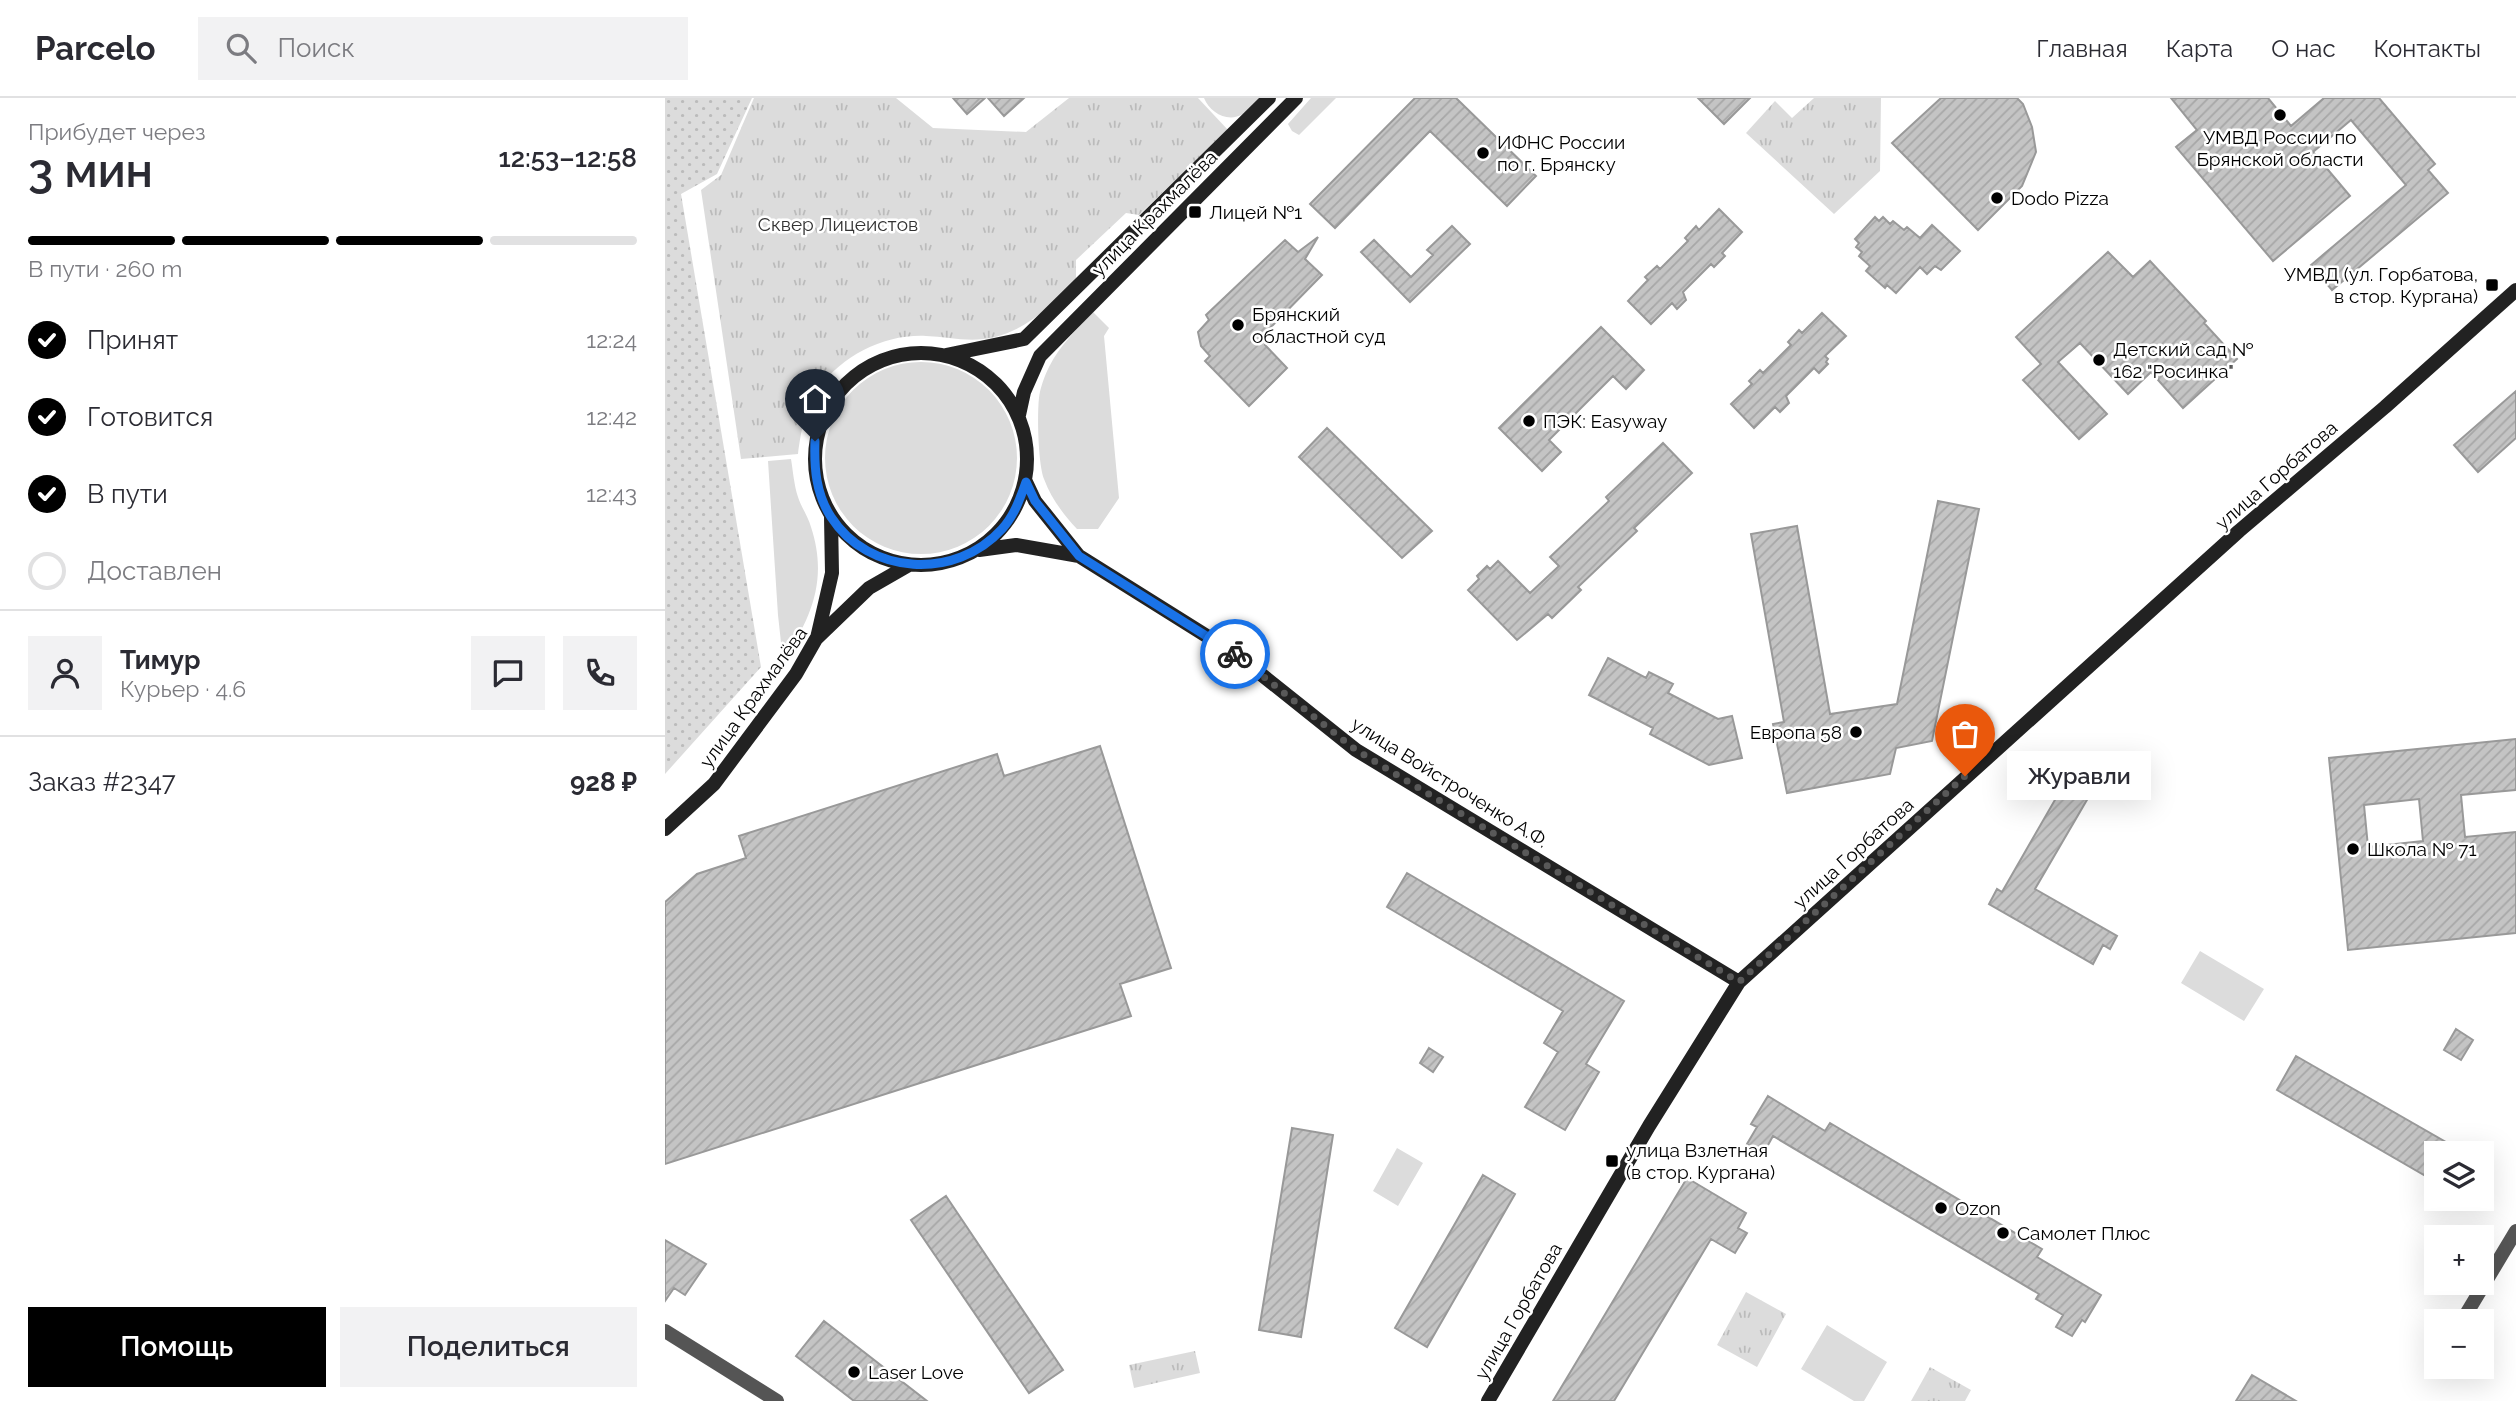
<!DOCTYPE html>
<html lang="ru">
<head>
<meta charset="utf-8">
<style>
	:root { --surface:#fff; --page:#f2f2f3; --text:#2b2b33; --muted:#7c7c81; --line:#e1e1e2; --accent:#000 }
	body { margin:0; font-family:Raleway,sans-serif; background:var(--page); color:var(--text); height:100vh; display:flex; flex-direction:column; font-size:26px; white-space:nowrap }
	* { box-sizing:border-box; margin:0 }
	p { font-size:23px; color:var(--muted) }
	.icon { flex:none; width:38px; height:38px; fill:none; stroke:currentColor; stroke-width:2; stroke-linecap:round; stroke-linejoin:round }
	.map { position:relative; flex:1; overflow:hidden }
	.sheet { display:flex; flex-direction:column; background:var(--surface); width:665px }
	.sheet>* { flex:none }
	.buttons { position:absolute; left:1759px; top:1043px; display:grid; gap:14px }
	.buttons a { display:grid; place-items:center; width:70px; height:70px; border-radius:0px; background:var(--surface); box-shadow:0 7px 28px #0002; font-size:35px }
	.pin { position:absolute; display:grid; place-items:center; width:60px; height:60px; color:#fff; margin:-72px -30px; border-radius:50% 50% 50% 0; rotate:-45deg; box-shadow:0 0 7px #0007 }
	.pin .icon { rotate:45deg }
	.courier { position:absolute; display:grid; place-items:center; width:70px; height:70px; margin:-35px; border:5px solid #1a73e8; border-radius:50%; background:#fff; color:#222; box-shadow:0 2px 9px #0007 }
	.bubble { position:absolute; height:49px; border-radius:0px; background:var(--surface); box-shadow:0 7px 28px #0002; font-size:23px; font-weight:600; line-height:49px; text-align:center }
	.summary em { font-style:normal; font-weight:600 }
	.summary div { display:flex; flex-direction:column-reverse }
	.summary { display:flex; align-items:center; justify-content:space-between; height:119px; padding:0 28px }
	h1 { font-size:46px; font-weight:600; line-height:52px }
	.bar { display:grid; grid-template-columns:repeat(4,1fr); gap:10px 7px; align-content:center; height:84px; padding:0 28px }
	.bar i { height:9px; border-radius:5px; background:var(--line) }
	.bar .current { background:var(--accent) }
	.bar p { grid-column:span 4 }
	.line { display:flex; align-items:center; gap:18px; padding:0 28px; border-top:2px solid var(--line) }
	.line div { flex:1 }
	.round { display:grid; place-items:center; flex:none; width:74px; height:74px; border-radius:0px; background:var(--page) }
	ol { padding:0 28px; list-style:none }
	li { display:flex; align-items:center; gap:21px; height:77px }
	li p { margin-inline-start:auto }
	li .icon { padding:7px; border-radius:50%; background:var(--accent); color:#fff; stroke-width:4 }
	li:last-child { color:var(--muted) }
	li i { width:38px; height:38px; border:4px solid var(--line); border-radius:50% }
	.cta { display:flex; gap:14px; margin-top:auto; padding:14px 28px }
	.cta a { flex:1; height:80px; border-radius:0px; background:var(--accent); color:#fff; font-size:28px; font-weight:600; line-height:80px; text-align:center }
	.cta a+a { background:var(--page); color:var(--text) }
	header { display:flex; align-items:center; gap:42px; box-sizing:border-box; height:98px; padding:0 35px; background:var(--surface); border-bottom:2px solid var(--line) }
	header strong { font-size:33px }
	nav { display:flex; gap:38px; margin-inline-start:auto; font-size:24px }
	.search { width:490px; height:63px; background:var(--page); display:flex; align-items:center; gap:18px; box-sizing:border-box; padding:0 24px; border-radius:0px; color:var(--muted); font-size:26px }
	main { display:flex; flex:1; min-height:0 }
	.map>svg:first-child { display:block }
</style>
</head>
<body>
<header>
<strong>Parcelo</strong>
<div class="search"><svg class="icon" aria-label="search" viewBox="0 0 24 24"><circle cx="10" cy="10" r="6"/><path d="M15 15l6 6"/></svg>Поиск</div>
<nav><a>Главная</a><a>Карта</a><a>О нас</a><a>Контакты</a></nav>
</header>
<main>
<section class="sheet">
<div class="summary"><div><h1>3 мин</h1><p>Прибудет через</p></div><em>12:53–12:58</em></div>
<div class="bar"><i class="current"></i><i class="current"></i><i class="current"></i><i></i><p>В пути · 260 m</p></div>
<ol>
<li><svg class="icon" aria-label="check" viewBox="0 0 24 24"><path d="M5 12l5 5 9-10"/></svg>Принят<p>12:24</p></li>
<li><svg class="icon" aria-label="check" viewBox="0 0 24 24"><path d="M5 12l5 5 9-10"/></svg>Готовится<p>12:42</p></li>
<li><svg class="icon" aria-label="check" viewBox="0 0 24 24"><path d="M5 12l5 5 9-10"/></svg>В пути<p>12:43</p></li>
<li><i></i>Доставлен</li>
</ol>
<div class="line" style="height:126px"><a class="round"><svg class="icon" aria-label="person" viewBox="0 0 24 24"><circle cx="12" cy="8" r="4"/><path d="M4 21q1-7 8-7t8 7"/></svg></a><div><b>Тимур</b><p>Курьер · 4.6</p></div><a class="round"><svg class="icon" aria-label="chat" viewBox="0 0 24 24"><path d="M4 5h16v11H9l-5 4z"/></svg></a><a class="round"><svg class="icon" aria-label="phone" viewBox="0 0 24 24"><path d="M5 4h4l2 5-3 2q2 4 5 5l2-3 5 2v4C11 20 4 13 5 4z"/></svg></a></div>
<div class="line" style="height:91px"><div>Заказ #2347</div><b>928 ₽</b></div>
<div class="cta"><a>Помощь</a><a>Поделиться</a></div>
</section>
<div class="map">
<svg width="1851" height="1303" viewBox="0 0 1851 1303">
	<defs>
		<pattern id="park-tufts" width="24" height="20" patternUnits="userSpaceOnUse" patternTransform="scale(1.75)"><rect width="24" height="20" fill="#dcdcdc"/><path d="M3 7l-1-3M5 7V3M7 7l1-3M15 17l-1-3M17 17v-4M19 17l1-3" fill="none" stroke="#bbb"/></pattern>
		<pattern id="garden-dots" width="8" height="8" patternUnits="userSpaceOnUse" patternTransform="scale(1.75)"><rect width="8" height="8" fill="#dcdcdc"/><path d="M2 2h.1M6 6h.1" fill="none" stroke="#bbb" stroke-width="1.8" stroke-linecap="round"/></pattern>
		<pattern id="building-hatch" width="6" height="6" patternUnits="userSpaceOnUse" patternTransform="scale(1.75)"><rect width="6" height="6" fill="#c4c4c4"/><path d="M-1 1l2-2M0 6l6-6M5 7l2-2" fill="none" stroke="#a7a7a7"/></pattern>
	</defs>
	<rect width="100%" height="100%" fill="#fff"/>
	<path fill="#dcdcdc" d="M539 0H596C591 5 585 12 578 16 563 25 545 15 539 0Z
		M646 0H671L634 37 627 33 623 26Z
		M428 214 444 230 439 238 454 400 433 431H412C398 416 386 400 379 381 373 365 372 317 374 300 375 290 380 277 384 269 395 247 412 231 428 214Z
		M160 360a96 96 0 1 1 192 0a96 96 0 1 1-192 0Z
		M126 361C128 373 129 387 133 399 136 409 143 418 146 429 163 481 147 519 118 563L113 517 103 363Z
		M1535 853 1599 891 1579 923 1516 885Z
		M732 1050 758 1065 733 1108 708 1093Z
		M1162 1227 1222 1264 1199 1303H1189L1136 1271Z"/>
	<path fill="url(#park-tufts)" d="M89 0H231L268 30 361 34 404 0H533L563 32 474 117 461 115 411 162V181C387 206 365 230 330 239 306 245 284 239 261 238 220 236 178 257 154 290 140 308 136 334 133 356L76 361 36 92 56 77Z
		M1149 0H1216L1215 73 1169 116 1081 35 1110 3 1127 20Z
		M1081 1194 1121 1216 1092 1269 1052 1247Z
		M530 1253 535 1275 469 1290 464 1267Z
		M1265 1269 1306 1292 1300 1303H1246Z"/>
	<path fill="url(#garden-dots)" d="M0 0H87L52 76 16 96 96 569 0 676Z"/>
	<path fill="url(#building-hatch)" stroke="#999" stroke-width="2" fill-rule="evenodd" d="M288 0H320L302 16Z
		M323 0H359L339 18Z
		M750 0H791L871 78 842 108 765 33 670 130 645 106Z
		M1033 0H1085L1059 26Z
		M1276 0H1352L1358 6 1367 29 1371 54 1357 88 1313 132 1227 45Z
		M1506 0H1603L1626 28 1659 0H1714L1770 66 1763 72 1783 95 1667 192 1646 167 1741 87 1686 22 1648 54 1685 98 1608 163 1511 49 1532 32Z
		M1054 111 1077 134 1057 155 1060 158 1049 169 1046 166 1018 194 1021 202 1012 211 1007 205 986 226 963 203 983 182 980 179 992 168 995 171 1023 143 1020 140 1031 128 1034 132Z
		M1210 119 1214 123 1218 119 1225 126 1228 123 1239 132 1242 129 1255 140 1267 127 1295 153 1276 172 1270 168 1262 176 1255 169 1231 195 1222 187 1220 190 1201 173 1205 168 1194 158 1197 154 1191 149 1194 145 1190 141Z
		M787 128 805 146 745 204 696 154 709 142 746 179 768 157 762 152Z
		M653 139 640 161 657 177 603 232 600 247 622 270 584 308 540 263 545 258 536 248 533 234 544 222 541 217 620 142 633 154Z
		M1443 154 1468 179 1485 163 1541 223 1539 225 1572 261 1518 310 1486 274 1463 296 1415 245 1393 264 1442 316 1414 341 1358 282 1376 266 1351 239Z
		M1157 215 1181 238 1160 258 1163 261 1161 264 1163 266 1154 275 1149 270 1121 298 1124 305 1115 314 1110 309 1089 330 1066 306 1087 286 1084 283 1095 272 1098 275 1126 247 1123 244 1134 232 1137 235Z
		M936 229 979 272 961 291 948 278 884 342 896 354 877 373 834 330Z
		M1851 293V340L1813 374 1789 347Z
		M662 330 767 433 737 460 634 359Z
		M998 345 1027 375 969 430 972 433 913 489 916 492 887 520 883 516 852 542 803 492 814 481 812 478 822 468 825 471 833 463 865 495 894 468 885 459 944 403 941 399Z
		M1273 403 1314 411 1267 643 1231 650 1225 676 1122 695 1108 626 1119 624 1086 436 1132 428 1165 616 1232 606Z
		M943 560 981 580 984 574 1008 586 1003 595 1053 621 1067 618 1077 660 1044 667 985 636 988 630 924 597Z
		M1851 641V692L1796 697 1800 739 1851 734V835L1683 852 1664 660ZM1754 701 1758 743 1703 749 1699 707Z
		M435 648 506 870 455 886 466 918 0 1066V804L32 776 81 760 74 738 332 656 339 678Z
		M1406 674 1430 688 1370 791 1452 838 1445 851 1438 847 1428 866 1324 806 1332 791 1337 794Z
		M742 775 959 903 921 966 934 974 900 1032 860 1009 893 954 879 945 898 913 722 809Z
		M1791 931 1808 942 1796 962 1779 952Z
		M764 950 778 959 768 974 755 965Z
		M1631 958 1800 1055H1771V1084L1612 992Z
		M1103 998 1160 1033 1165 1025 1377 1151 1372 1159 1436 1197 1420 1224 1417 1222 1407 1238 1391 1229 1398 1217 1371 1201 1374 1196 1108 1038 1098 1056 1082 1046 1092 1029 1086 1026Z
		M627 1030 668 1037 636 1239 594 1232Z
		M818 1077 850 1096 762 1249 730 1230Z
		M1022 1080 1081 1115 1073 1130 1082 1135 1070 1155 1046 1141 949 1303H888Z
		M281 1098 398 1272 364 1295 246 1122Z
		M0 1142 41 1166 20 1197 9 1190 0 1203Z
		M159 1223 262 1303H189L131 1258Z
		M1587 1277 1631 1303H1571Z"/>
	<g fill="none" stroke-linecap="round" stroke-linejoin="round">
		<path stroke="#555" stroke-width="14" d="M1797 1223 1851 1133
			M0 1233 112 1303"/>
		<path stroke="#222" stroke-width="14" d="M150 361a106 106 0 1 1 212 0a106 106 0 1 1-212 0Z
			M281 257 359 241 604 0
			M354 317 359 294 375 258 631 0
			M361 384 370 403 414 458 572 557 691 652 1074 884
			M314 452 351 447 414 458
			M152 540 167 475 166 419
			M0 731 49 686 131 576 151 541 204 490 244 467
			M823 1303 984 1028 1074 884 1574 433 1720 309 1851 192"/>
	</g>
	<g fill="none" stroke-linecap="round" stroke-linejoin="round">
		<path stroke="#595959" stroke-width="7" stroke-dasharray="0 12.6" d="M570 556 691 652 1074 884 1300 678"/>
		<path stroke="#1a73e8" stroke-width="9" d="M150 343C149 370 151 396 166 419 204 478 291 482 337 431 349 418 355 401 361 384L370 403 414 458 570 556"/>
	</g>
	<g fill="#000" stroke="#fff" stroke-width="2.5">
		<circle cx="1615" cy="17" r="7"/>
		<circle cx="818" cy="55" r="7"/>
		<circle cx="1332" cy="100" r="7"/>
		<rect x="523" y="107" width="14" height="14" rx="3.5"/>
		<rect x="1820" y="180" width="14" height="14" rx="3.5"/>
		<circle cx="573" cy="227" r="7"/>
		<circle cx="1434" cy="262" r="7"/>
		<circle cx="864" cy="323" r="7"/>
		<circle cx="1191" cy="634" r="7"/>
		<circle cx="1688" cy="751" r="7"/>
		<rect x="940" y="1056" width="14" height="14" rx="3.5"/>
		<circle cx="1276" cy="1110" r="7"/>
		<circle cx="1338" cy="1135" r="7"/>
		<circle cx="189" cy="1274" r="7"/>
	</g>
	<g text-anchor="middle" dominant-baseline="central" stroke-width="5" stroke-linejoin="round" paint-order="stroke">
		<g font-size="19" fill="#000" stroke="#fff" text-anchor="start">
			<text x="1615" y="39" text-anchor="middle">УМВД России по<tspan x="1615" dy="22">Брянской области</tspan></text>
			<text x="832" y="44">ИФНС России<tspan x="832" dy="22">по г. Брянску</tspan></text>
			<text x="1346" y="100">Dodo Pizza</text>
			<text x="544" y="114">Лицей №1</text>
			<text x="1813" y="176" text-anchor="end">УМВД (ул. Горбатова,<tspan x="1813" dy="22">в стор. Кургана)</tspan></text>
			<text x="587" y="216">Брянский<tspan x="587" dy="22">областной суд</tspan></text>
			<text x="1448" y="251">Детский сад №<tspan x="1448" dy="22">162 "Росинка"</tspan></text>
			<text x="878" y="323">ПЭК: Easyway</text>
			<text x="1177" y="634" text-anchor="end">Европа 58</text>
			<text x="1702" y="751">Школа № 71</text>
			<text x="961" y="1052">улица Взлетная<tspan x="961" dy="22">(в стор. Кургана)</tspan></text>
			<text x="1290" y="1110">Ozon</text>
			<text x="1352" y="1135">Самолет Плюс</text>
			<text x="203" y="1274">Laser Love</text>
		</g>
		<g font-size="19" fill="#000" stroke="#fff">
			<text transform="translate(489 115) rotate(-45)">улица Крахмалёва</text>
			<text transform="translate(1611 377) rotate(-41)">улица Горбатова</text>
			<text transform="translate(88 599) rotate(-54)">улица Крахмалёва</text>
			<text transform="translate(785 684) rotate(32)">улица Войстроченко А.Ф.</text>
			<text transform="translate(1188 755) rotate(-42)">улица Горбатова</text>
			<text transform="translate(853 1213) rotate(-60)">улица Горбатова</text>
		</g>
		<g font-size="19" fill="#333" stroke="#fff">
			<text x="173" y="126">Сквер Лицеистов</text>
		</g>
	</g>
</svg>
<div class="buttons">
<a><svg class="icon" aria-label="layers" viewBox="0 0 24 24"><path d="M12 4l9 5-9 5-9-5zM3 14l9 5 9-5"/></svg></a>
<a>+</a>
<a>−</a>
</div>
<div class="pin" style="left:1300px;top:678px;background:#ea580c"><svg class="icon" aria-label="bag" viewBox="0 0 24 24"><path d="M5 8h14l-1 12H6zM9 8a3 3 0 0 1 6 0"/></svg></div>
<div class="pin" style="left:150px;top:343px;background:#1f2937"><svg class="icon" aria-label="home" viewBox="0 0 24 24"><path d="M3 11l9-7 9 7M6 9v11h12V9"/></svg></div>
<div class="courier" style="left:570px;top:556px"><svg class="icon" aria-label="bike" viewBox="0 0 24 24"><circle cx="6" cy="16" r="4"/><circle cx="18" cy="16" r="4"/><path d="M6 16l4-8h5l3 8M10 8l3 8H6M13 5h3"/></svg></div>
<div class="bubble" style="left:1342px;top:653px;width:144px">Журавли</div>
</div>
</main>
</body>
</html>
